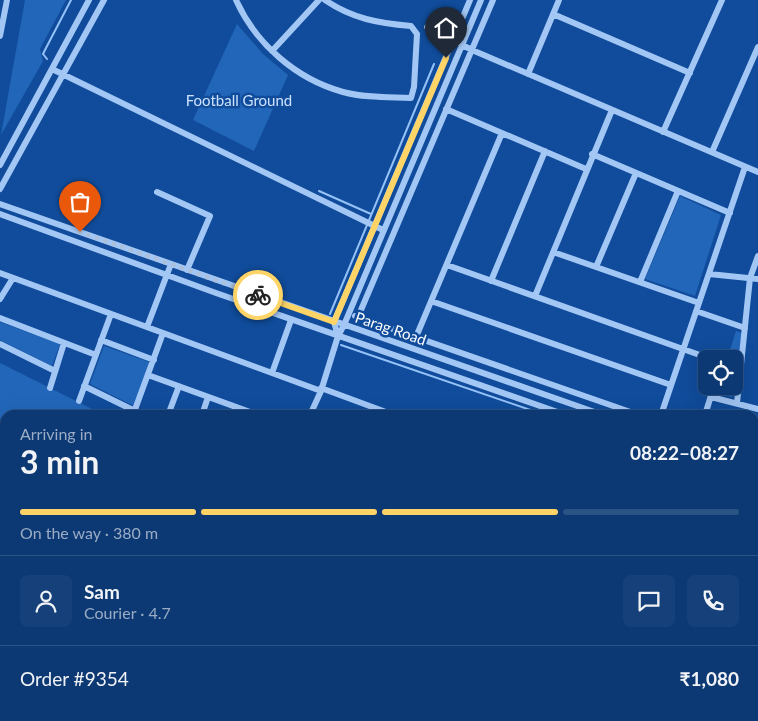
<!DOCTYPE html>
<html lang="en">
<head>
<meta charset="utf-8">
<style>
	:root { --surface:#0c3974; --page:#154079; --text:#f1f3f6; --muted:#9aacc5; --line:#2c5386; --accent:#ffd466 }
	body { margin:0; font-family:Lato,sans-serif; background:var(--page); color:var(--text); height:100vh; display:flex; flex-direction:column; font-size:19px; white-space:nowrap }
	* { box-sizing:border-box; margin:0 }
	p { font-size:16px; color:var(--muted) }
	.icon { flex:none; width:28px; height:28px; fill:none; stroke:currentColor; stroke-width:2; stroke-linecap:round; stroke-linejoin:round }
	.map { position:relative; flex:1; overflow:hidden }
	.drawer { position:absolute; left:0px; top:410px; width:759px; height:311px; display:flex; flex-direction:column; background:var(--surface); border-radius:15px 15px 0 0; box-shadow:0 5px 20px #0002,0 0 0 1px var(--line) }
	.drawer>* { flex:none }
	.fabs { position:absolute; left:698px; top:350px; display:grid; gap:10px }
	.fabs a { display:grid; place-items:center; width:45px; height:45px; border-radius:8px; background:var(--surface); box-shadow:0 5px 20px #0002,0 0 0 1px var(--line); font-size:25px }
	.pin { position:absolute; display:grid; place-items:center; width:42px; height:42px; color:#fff; margin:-51px -21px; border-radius:50% 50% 50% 0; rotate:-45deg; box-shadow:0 0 5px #0007 }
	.pin .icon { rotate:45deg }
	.courier { position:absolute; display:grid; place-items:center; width:50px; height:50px; margin:-25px; border:4px solid #ffd466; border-radius:50%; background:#fff; color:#222; box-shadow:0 1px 6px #0007 }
	.head em { font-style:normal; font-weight:700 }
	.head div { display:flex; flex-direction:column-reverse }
	.head { display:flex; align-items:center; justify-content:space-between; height:85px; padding:0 20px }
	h1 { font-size:32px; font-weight:700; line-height:38px }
	.bar { display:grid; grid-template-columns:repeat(4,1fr); gap:8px 5px; align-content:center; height:60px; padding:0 20px }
	.bar i { height:6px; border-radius:4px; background:var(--line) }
	.bar .selected { background:var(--accent) }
	.bar p { grid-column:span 4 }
	.line { display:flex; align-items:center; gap:12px; padding:0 20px; border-top:1px solid var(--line) }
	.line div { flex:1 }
	.round { display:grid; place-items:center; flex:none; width:52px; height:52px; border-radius:8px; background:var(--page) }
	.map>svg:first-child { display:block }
</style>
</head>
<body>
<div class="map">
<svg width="758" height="721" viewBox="0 0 758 721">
	<rect width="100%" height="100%" fill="#104c9b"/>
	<path fill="#2266b9" d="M25 0H66L40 49 43 61 1 135Z
		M237 24 263 54 288 75 254 151 193 120Z
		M680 196 721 215 695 296 645 279Z
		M0 322 60 344 52 366 0 340Z
		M736 331 742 333 732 397 716 393 718 386H734V359H727Z
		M104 346 149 362 134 406 90 384Z
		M0 363 104 415H5V451L0 449Z"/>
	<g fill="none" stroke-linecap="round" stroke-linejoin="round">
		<path stroke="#94c2f8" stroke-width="2" d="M47 59 43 54 46 48 71 0
			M319 191 371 214
			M330 314 434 64
			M341 345 545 415
			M754 478 758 479"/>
		<path stroke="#a3c7f5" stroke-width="6" d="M236 0C256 44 296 79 343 92 365 98 389 97 411 98L414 87 417 34 411 26C378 23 353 19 325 0
			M553 14 690 73
			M427 27 472 50 758 172
			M0 36 7 0
			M272 51 319 0
			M52 69 383 230
			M528 74 559 0
			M446 109 586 169
			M663 132 722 0
			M712 152 758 47
			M592 154 730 213
			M0 165 89 0
			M0 189 104 0
			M157 192 210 216 187 270
			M0 204 603 415
			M0 214 216 293 566 415
			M553 252 699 303
			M447 265 711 359
			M596 267 636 173
			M0 273 321 391
			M709 274 758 279
			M491 281 545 151
			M640 282 678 191
			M535 296 612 110
			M0 299 13 278
			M431 301 671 385
			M696 311 745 328
			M355 316 639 415
			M358 317 493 0
			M0 318 96 355
			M147 327 171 264
			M338 336 334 322 470 0
			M416 337 502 133
			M101 340 154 360
			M0 344 55 371
			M272 373 291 320
			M148 375 258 415
			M84 386 135 411
			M50 388 64 343
			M321 388 394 415
			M711 397 758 409
			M79 401 111 314
			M737 403 750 278 758 256
			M133 415 163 333
			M168 415 179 386
			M202 415 208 397
			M310 415 321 391 338 336 344 325 481 0
			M661 415 745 167
			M705 415 714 386
			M754 446 758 447
			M754 459 758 460
			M754 472H758
			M754 484 758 485
			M754 517 758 518
			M0 587 5 589
			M754 616 757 549
			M0 618 5 620
			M0 626 5 628
			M754 641H758
			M754 675 758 676
			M0 698 5 700
			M193 716 203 721
			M215 716 225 721
			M273 716 280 720 282 716
			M36 721 38 716
			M241 721 244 716
			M307 721 309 716"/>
		<path stroke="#fff" stroke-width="2" stroke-dasharray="9 4" stroke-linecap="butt" d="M0 460 5 462
			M754 702H758"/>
	</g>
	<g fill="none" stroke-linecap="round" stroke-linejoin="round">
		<path stroke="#abc0dc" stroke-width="5" stroke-dasharray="0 9" d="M80 232 258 295"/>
		<path stroke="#ffd466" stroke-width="6" d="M258 295 334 322 446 58"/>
	</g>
	<g text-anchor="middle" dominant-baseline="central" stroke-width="5" stroke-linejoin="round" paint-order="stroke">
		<g font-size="15" fill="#cbe2fe" stroke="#104c9b">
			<text x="239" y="100">Football Ground</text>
		</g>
		<g font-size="15" fill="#fff" stroke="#104c9b">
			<text transform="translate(391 328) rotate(19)">Parag Road</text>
		</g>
	</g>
</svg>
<div class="fabs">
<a><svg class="icon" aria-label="locate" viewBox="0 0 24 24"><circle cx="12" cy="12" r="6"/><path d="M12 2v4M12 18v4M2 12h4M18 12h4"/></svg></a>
</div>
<div class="pin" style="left:80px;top:232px;background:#ea580c"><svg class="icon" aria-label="bag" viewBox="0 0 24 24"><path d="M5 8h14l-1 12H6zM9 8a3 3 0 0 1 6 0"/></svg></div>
<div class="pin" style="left:446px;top:58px;background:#1f2937"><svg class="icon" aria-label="home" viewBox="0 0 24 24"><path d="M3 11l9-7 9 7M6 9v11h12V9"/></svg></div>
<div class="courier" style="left:258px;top:295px"><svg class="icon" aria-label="bike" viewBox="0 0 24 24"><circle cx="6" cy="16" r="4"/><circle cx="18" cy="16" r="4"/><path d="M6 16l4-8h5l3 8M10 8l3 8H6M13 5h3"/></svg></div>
<section class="drawer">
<div class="head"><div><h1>3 min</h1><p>Arriving in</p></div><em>08:22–08:27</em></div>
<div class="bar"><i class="selected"></i><i class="selected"></i><i class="selected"></i><i></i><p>On the way · 380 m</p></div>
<div class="line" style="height:90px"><a class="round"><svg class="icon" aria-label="person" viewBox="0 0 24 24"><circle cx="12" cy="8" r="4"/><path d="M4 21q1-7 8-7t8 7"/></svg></a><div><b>Sam</b><p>Courier · 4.7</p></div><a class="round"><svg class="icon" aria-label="chat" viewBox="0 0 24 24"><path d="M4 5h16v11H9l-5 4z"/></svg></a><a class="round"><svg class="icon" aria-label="phone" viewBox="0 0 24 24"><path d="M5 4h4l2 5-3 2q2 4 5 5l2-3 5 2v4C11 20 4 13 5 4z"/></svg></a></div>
<div class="line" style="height:65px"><div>Order #9354</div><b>₹1,080</b></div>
</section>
</div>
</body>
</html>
